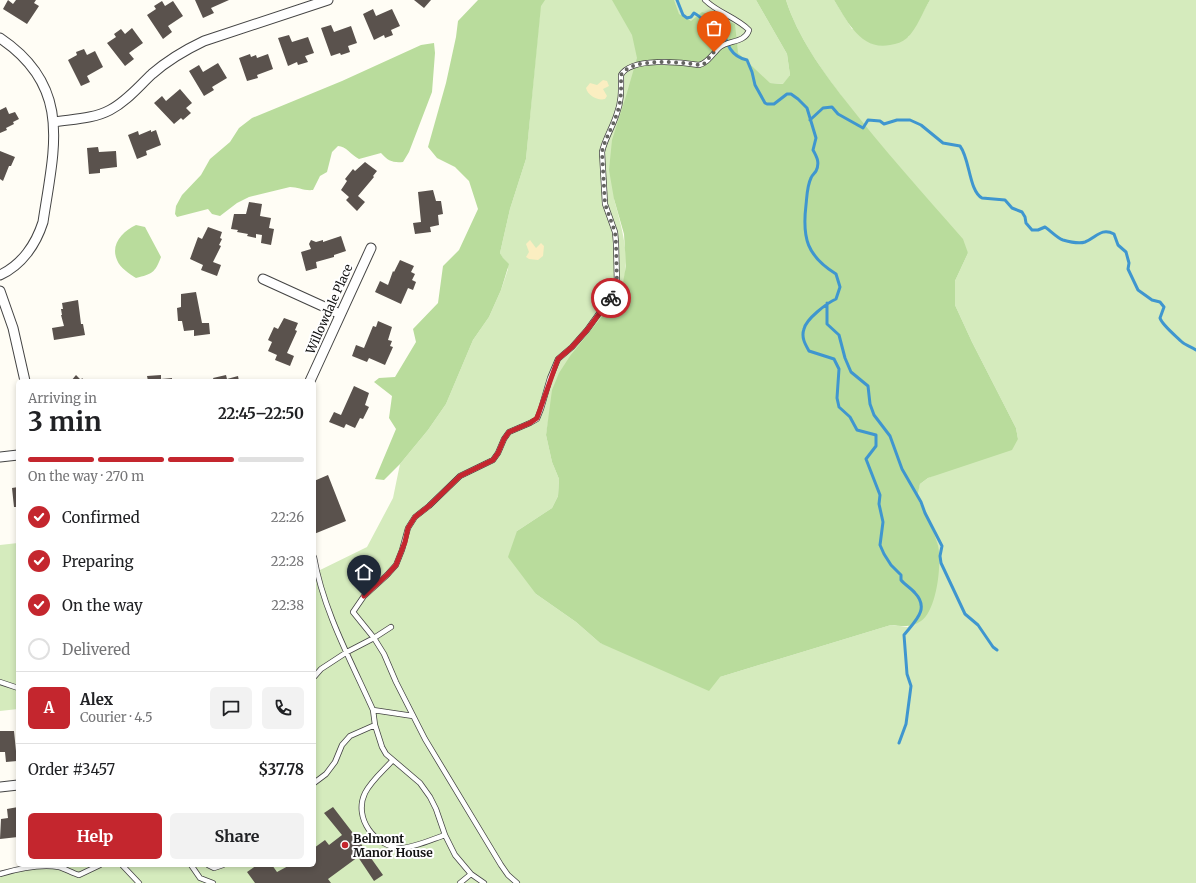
<!DOCTYPE html>
<html lang="en">
<head>
<meta charset="utf-8">
<style>
	:root { --surface:#fff; --page:#f2f2f2; --text:#202124; --muted:#757577; --line:#e0e0e0; --accent:#c4262e }
	body { margin:0; font-family:Merriweather,serif; background:var(--page); color:var(--text); height:100vh; display:flex; flex-direction:column; font-size:15px; white-space:nowrap }
	* { box-sizing:border-box; margin:0 }
	p { font-size:13px; color:var(--muted) }
	.icon { flex:none; width:22px; height:22px; fill:none; stroke:currentColor; stroke-width:2; stroke-linecap:round; stroke-linejoin:round }
	.map { position:relative; flex:1; overflow:hidden }
	.panel { position:absolute; left:16px; top:379px; width:300px; height:488px; display:flex; flex-direction:column; background:var(--surface); border-radius:6px; box-shadow:0 2px 6px #0003 }
	.panel>* { flex:none }
	.pin { position:absolute; display:grid; place-items:center; width:34px; height:34px; color:#fff; margin:-41px -17px; border-radius:50% 50% 50% 0; rotate:-45deg; box-shadow:0 0 4px #0007 }
	.pin .icon { rotate:45deg }
	.courier { position:absolute; display:grid; place-items:center; width:40px; height:40px; margin:-20px; border:3px solid #c4262e; border-radius:50%; background:#fff; color:#222; box-shadow:0 1px 5px #0007 }
	.summary em { font-style:normal; font-weight:700 }
	.summary div { display:flex; flex-direction:column-reverse }
	.summary { display:flex; align-items:center; justify-content:space-between; height:68px; padding:0 12px }
	h1 { font-size:26px; font-weight:700; line-height:30px }
	.bar { display:grid; grid-template-columns:repeat(4,1fr); gap:6px 4px; align-content:center; height:48px; padding:0 12px }
	.bar i { height:5px; border-radius:3px; background:var(--line) }
	.bar .selected { background:var(--accent) }
	.bar p { grid-column:span 4 }
	.line { display:flex; align-items:center; gap:10px; padding:0 12px; border-top:1px solid var(--line) }
	.line div { flex:1 }
	.round { display:grid; place-items:center; flex:none; width:42px; height:42px; border-radius:6px; background:var(--page) }
	ol { padding:0 12px; list-style:none }
	li { display:flex; align-items:center; gap:12px; height:44px }
	li p { margin-inline-start:auto }
	li .icon { padding:4px; border-radius:50%; background:var(--accent); color:#fff; stroke-width:4 }
	li:last-child { color:var(--muted) }
	li i { width:22px; height:22px; border:2px solid var(--line); border-radius:50% }
	.action { display:flex; gap:8px; margin-top:auto; padding:8px 12px }
	.action a { flex:1; height:46px; border-radius:6px; background:var(--accent); color:#fff; font-size:16px; font-weight:700; line-height:46px; text-align:center }
	.action a+a { background:var(--page); color:var(--text) }
	.map>svg:first-child { display:block }
</style>
</head>
<body>
<div class="map">
<svg width="1196" height="883" viewBox="0 0 1196 883">
	<rect width="100%" height="100%" fill="#fffdf5"/>
	<path fill="#d5ebbd" d="M541 0H756L787 54 790 75 784 84 770 83 614 199C623 233 636 272 613 304L549 417 546 435 552 462 559 479 558 496 552 508 517 531 536 594 576 622 600 643 720 677 891 625 908 627 938 546 926 516 916 497 920 484 928 478 1018 439 1016 428 972 342 955 305V281L968 253C929 205 889 158 851 109 826 75 799 41 786 0H834L852 29 908 37 930 0H1196V883H0V871L66 865H314V573L367 547 393 498 400 464 428 430 446 404 473 340 489 317 501 290 508 269 500 253 510 209 526 159Z
		M18 543V709L0 711V545Z"/>
	<path fill="#b9dc9c" d="M478 0H545L541 6 526 159 510 209 500 253 503 258 509 264 501 290 489 317 473 340 446 404 428 430 400 464 384 480 375 479 396 429 389 418 392 396 374 382 379 378 395 377 416 342 413 329 438 303 443 266 459 250 478 209 469 181 455 167 437 158 428 147 446 83 456 37 458 21Z
		M612 0H674L679 14 691 21 702 12 735 24 738 53 770 83 783 84 790 75 787 54 756 0H786C798 37 821 69 845 100 882 148 923 193 963 239L968 253 955 281V305L972 342 1016 428 1018 439 1012 450 928 478 920 484 917 497C924 512 933 528 938 545 942 563 937 610 921 621 911 628 902 626 891 625L720 677 709 691 600 643 576 622 536 594 508 557 517 531 552 508 558 496 559 479 552 462 546 435 552 390 559 373 570 356 621 293 626 266 624 234 614 199 609 170 612 140 626 96 637 58 632 35Z
		M834 0H930C923 11 917 29 907 38 902 42 897 44 890 45 861 51 847 21 834 0Z
		M434 43 435 53 432 92 409 152 403 162C393 163 388 161 381 153L359 159C351 155 346 146 338 146L332 152 327 172 320 176 313 190C304 191 298 187 290 187L249 197 237 203 220 216 212 214 208 209 177 217 175 214 176 206 182 195 201 175 210 159 230 142 239 128 252 118 342 81 421 45Z
		M136 225 145 227 161 257C155 273 152 274 136 278 130 274 120 268 117 260 110 244 123 231 136 225Z"/>
	<path fill="#fbeec1" d="M603 80 607 81 609 86 603 89 607 96 605 99C598 101 588 96 586 88L590 83 597 85Z
		M530 240 536 248 541 243 544 246 543 256 538 260 529 259 526 257 529 252 526 244Z"/>
	<g fill="none" stroke-linecap="round" stroke-linejoin="round">
		<path stroke="#3f96cf" stroke-width="3" d="M677 0 683 15 687 18 691 17 694 13C705 19 710 30 723 29 727 44 730 56 747 60L752 72 755 85 765 103 767 104H774L787 94H791L798 99 807 108 816 138 813 150C817 157 820 163 816 171 815 173 812 175 811 178 807 186 807 196 806 205 802 238 807 256 836 274L840 287 836 299C827 303 806 319 804 329 801 337 805 344 809 351L834 359 839 369 837 398 839 407 850 417 857 430 876 435V446L866 459 880 495 879 504 883 522 880 545 884 554 891 565 901 575V580C905 585 911 588 915 593 930 609 915 621 904 635L907 674 911 686 906 724 899 743
			M810 120 823 108 832 107 838 114 863 128 868 120 880 121 884 124 897 120H910L921 125 943 143 960 146C970 159 969 191 982 198L1005 200 1012 208 1022 212 1025 217 1026 223 1032 230H1038L1045 227C1051 231 1057 238 1063 240 1070 242 1079 244 1085 242 1096 238 1101 227 1114 234L1118 245 1126 252 1129 263 1128 269 1138 290 1152 300 1160 302 1164 307 1160 318C1162 325 1176 336 1182 342 1185 345 1192 347 1196 350
			M827 303V324L839 335 845 358 851 372 868 386 870 404 874 415 890 436 902 469 921 502 925 513 942 546 940 556 941 563 965 614 978 625 993 647 997 650"/>
	</g>
	<path fill="#5a524d" d="M8 0 13 4 16 0H36L34 3 39 6 27 24 3 9Z
		M195 0H229L211 8 214 13 203 18Z
		M414 0H431L424 8Z
		M162 1 165 6 173 1 183 16 168 26 172 32 163 39 147 15 156 9 154 6Z
		M373 9 376 16 392 9 400 26 391 30 393 35 385 38 384 35 374 40 363 14Z
		M331 25 334 32 351 26 357 43 348 46 350 52 341 55 340 53 331 56 321 28Z
		M132 28 143 43 129 53 134 59 125 66 107 43 116 37 114 34 121 29 125 34Z
		M289 35 292 42 308 37 314 53 305 56 308 62 298 65 297 62 288 66 278 38Z
		M84 49 87 55 95 51 103 67 87 76 90 82 81 86 68 60 77 55 76 52Z
		M250 54 251 57 256 55 257 58 268 54 273 69 257 75 258 78 247 81 239 58Z
		M218 63 227 78 212 87 214 90 204 96 189 71 199 65 203 72Z
		M180 89 192 103 186 108 191 113 183 120 181 118 174 124 154 103 162 96 166 101Z
		M6 107 9 114 15 112 19 119 13 122 14 124 6 128 7 130 0 133V110Z
		M151 130V132L156 130 161 145 146 151 147 155 137 159 128 135 138 131 139 135Z
		M98 147 99 152 116 151 117 167 100 169V173L89 174 87 148Z
		M0 151 15 157 11 166H9L3 181 0 179Z
		M365 162 377 171 373 176 374 177 358 196 365 202 357 211 346 200 349 197 341 190 347 181 345 179 353 169 355 171Z
		M433 190 436 201H441L443 214 438 215 439 225 430 227 431 232 415 234 413 223 421 222 418 192Z
		M249 202 262 204 260 216 271 218 269 228 274 229 271 245 261 243 262 235 256 234V238L247 236 248 234 237 232 238 230 231 229 234 214H246Z
		M208 227 222 232 220 238 222 239 219 245 221 246 213 262 221 265 217 276 201 270 203 265 190 259 198 237 202 239Z
		M341 236 346 251 334 255V257L316 262 317 268 306 271 301 252 311 249 309 244 311 240 316 242 323 240V242Z
		M400 260 414 266 411 272 415 274 412 280 416 282 413 290 408 288 401 304 375 292 380 281 388 285 393 271 394 272Z
		M196 292 202 323H209L210 334 194 336V330L184 331 182 321H178L177 308 181 307V294Z
		M78 300 81 324H83L85 335 54 340 52 328 64 326 61 315H62L61 309H63L62 303Z
		M284 318 298 323 295 330 297 331 287 353 294 356 290 366 275 360 277 355 268 351 272 342 268 340 274 327 278 329Z
		M378 321 392 327 388 340 392 341 390 346 393 347 385 365 369 358 367 362 352 356 356 345 364 348 373 326 376 327Z
		M76 375 81 380 82 378 85 381H71Z
		M161 375V379L172 378V381H148L147 376Z
		M226 375 227 379 238 376 239 381H214L213 378Z
		M354 386 369 393 365 405 369 407 363 419 360 418 355 428 346 424 344 428 329 422 334 412 341 415Z
		M328 475 346 521 314 534V481Z
		M18 487V507H14L12 488Z
		M0 731H14L17 761 6 762 5 752H0Z
		M18 807V837L0 839 1 819 8 818 7 809Z
		M333 807 356 837 360 834 365 841 361 844 383 875 374 881 358 857 328 879 331 883H255L247 872 257 865H272L277 872 290 865H314V848L325 840 329 845 342 835 324 813Z"/>
	<g fill="none" stroke-linecap="round" stroke-linejoin="round">
		<g stroke="#444" stroke-width="6">
			<path id="service" d="M314 557C323 610 351 661 373 710L375 725
				M391 627 374 638 384 654 396 682 425 739 501 865 508 875 517 883
				M314 677 321 669 347 652 374 638 353 612 364 596 387 575 396 565 402 550 408 528 415 517 429 506 460 476 493 460 498 453 504 439 509 432 530 423 537 419 541 409 550 378 558 359 572 347 587 330 613 294 617 285 616 243 615 232 605 204 602 152C605 138 613 127 617 113 622 100 621 88 621 75 631 57 681 62 699 65 708 63 713 53 720 47 729 40 745 43 749 30 736 17 718 13 705 0
				M0 682 18 688
				M373 710 413 716
				M392 761C383 771 371 781 365 793 353 818 375 847 401 848 413 848 433 839 445 835
				M314 783 326 774 335 762 342 745 350 736 375 725 382 747 386 754 420 783 430 797 436 809 445 835 455 855 471 874 484 883
				M122 865 139 883
				M191 865 200 878 213 883
				M208 865 214 868 223 865
				M0 874C17 869 41 864 59 867 66 869 72 873 79 875L100 865
				M460 883 471 874"/>
		</g>
		<g stroke="#444" stroke-width="11">
			<path id="minor" d="M0 38C73 87 54 148 43 222 36 244 22 265 0 275
				M54 122C73 119 93 119 110 110 127 101 139 86 152 74 168 60 185 50 204 41L328 0
				M263 279 340 314
				M0 291 13 328 25 381
				M310 381 371 248
				M0 457 18 455
				M0 787 18 785"/>
		</g>
		<use href="#service" stroke="#fff" stroke-width="4.5"/>
		<use href="#minor" stroke="#fff" stroke-width="9"/>
	</g>
	<g fill="none" stroke-linecap="round" stroke-linejoin="round">
		<path stroke="#646461" stroke-width="4" stroke-dasharray="0 7.2" d="M611 298 617 284 616 243 615 232 605 204 602 152C605 138 613 127 617 113 622 100 621 88 621 75 631 57 681 62 699 65L704 64 714 52"/>
		<path stroke="#c4262e" stroke-width="5" d="M364 596 387 575 396 565 405 542 408 528 415 517 429 506 460 476 493 460 498 453 504 439 509 432 530 423 537 418 558 359 572 347 587 330 611 298"/>
	</g>
	<circle fill="#c4262e" stroke="#fff" stroke-width="1.5" cx="345" cy="845" r="4"/>
	<g text-anchor="middle" dominant-baseline="central" stroke-width="4" stroke-linejoin="round" paint-order="stroke">
		<g font-size="12" fill="#111" stroke="#fff">
			<text transform="translate(329 309) rotate(-66)">Willowdale Place</text>
		</g>
		<g font-size="12" font-weight="bold" fill="#111" stroke="#fff" text-anchor="start">
			<text x="353" y="838">Belmont<tspan x="353" dy="14">Manor House</tspan></text>
		</g>
	</g>
</svg>
<div class="pin" style="left:714px;top:52px;background:#ea580c"><svg class="icon" aria-label="bag" viewBox="0 0 24 24"><path d="M5 8h14l-1 12H6zM9 8a3 3 0 0 1 6 0"/></svg></div>
<div class="pin" style="left:364px;top:596px;background:#1f2937"><svg class="icon" aria-label="home" viewBox="0 0 24 24"><path d="M3 11l9-7 9 7M6 9v11h12V9"/></svg></div>
<div class="courier" style="left:611px;top:298px"><svg class="icon" aria-label="bike" viewBox="0 0 24 24"><circle cx="6" cy="16" r="4"/><circle cx="18" cy="16" r="4"/><path d="M6 16l4-8h5l3 8M10 8l3 8H6M13 5h3"/></svg></div>
<section class="panel">
<div class="summary"><div><h1>3 min</h1><p>Arriving in</p></div><em>22:45–22:50</em></div>
<div class="bar"><i class="selected"></i><i class="selected"></i><i class="selected"></i><i></i><p>On the way · 270 m</p></div>
<ol>
<li><svg class="icon" aria-label="check" viewBox="0 0 24 24"><path d="M5 12l5 5 9-10"/></svg>Confirmed<p>22:26</p></li>
<li><svg class="icon" aria-label="check" viewBox="0 0 24 24"><path d="M5 12l5 5 9-10"/></svg>Preparing<p>22:28</p></li>
<li><svg class="icon" aria-label="check" viewBox="0 0 24 24"><path d="M5 12l5 5 9-10"/></svg>On the way<p>22:38</p></li>
<li><i></i>Delivered</li>
</ol>
<div class="line" style="height:72px"><b class="round" style="background:var(--accent);color:#fff">A</b><div><b>Alex</b><p>Courier · 4.5</p></div><a class="round"><svg class="icon" aria-label="chat" viewBox="0 0 24 24"><path d="M4 5h16v11H9l-5 4z"/></svg></a><a class="round"><svg class="icon" aria-label="phone" viewBox="0 0 24 24"><path d="M5 4h4l2 5-3 2q2 4 5 5l2-3 5 2v4C11 20 4 13 5 4z"/></svg></a></div>
<div class="line" style="height:52px"><div>Order #3457</div><b>$37.78</b></div>
<div class="action"><a>Help</a><a>Share</a></div>
</section>
</div>
</body>
</html>
